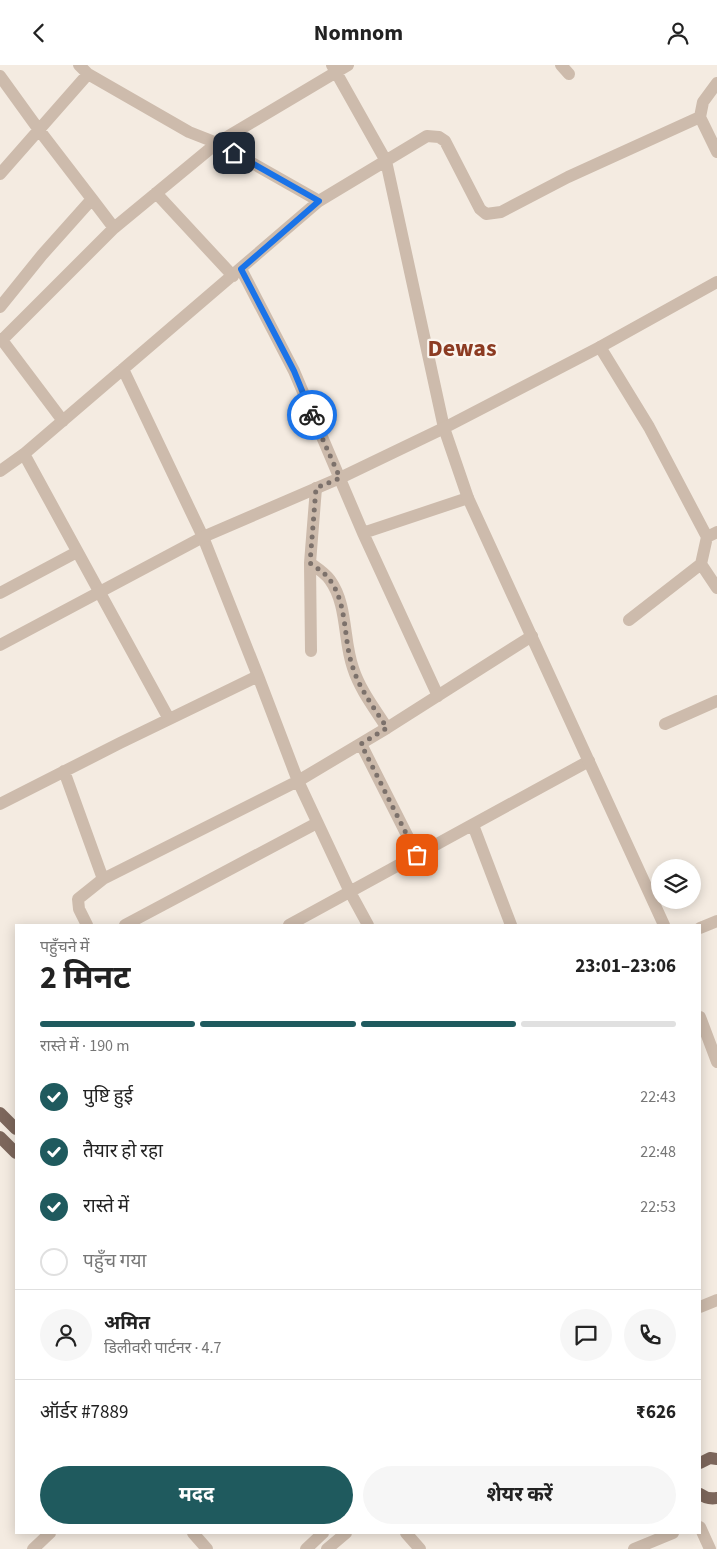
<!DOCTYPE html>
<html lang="hi">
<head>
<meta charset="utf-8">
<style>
	:root { --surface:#fff; --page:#f6f6f6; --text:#222; --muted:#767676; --line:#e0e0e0; --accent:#1f5a5e }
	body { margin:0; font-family:"Source Sans 3","Noto Sans Devanagari",sans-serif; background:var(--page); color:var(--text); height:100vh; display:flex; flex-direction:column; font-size:19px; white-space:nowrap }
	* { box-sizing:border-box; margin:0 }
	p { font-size:16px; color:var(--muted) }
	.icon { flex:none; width:28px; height:28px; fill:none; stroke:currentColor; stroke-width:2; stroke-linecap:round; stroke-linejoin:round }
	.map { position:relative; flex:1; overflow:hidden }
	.side { position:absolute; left:15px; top:859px; width:686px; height:610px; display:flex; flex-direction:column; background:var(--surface); border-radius:0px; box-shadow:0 2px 12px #0003 }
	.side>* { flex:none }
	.tools { position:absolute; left:651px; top:794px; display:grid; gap:10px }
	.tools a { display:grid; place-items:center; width:50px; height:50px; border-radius:50%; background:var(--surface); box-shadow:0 2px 12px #0003; font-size:25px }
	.pin { position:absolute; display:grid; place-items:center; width:42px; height:42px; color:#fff; margin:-21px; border-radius:10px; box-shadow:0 2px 8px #0006 }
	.courier { position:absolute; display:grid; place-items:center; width:50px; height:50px; margin:-25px; border:4px solid #1a73e8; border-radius:50%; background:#fff; color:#222; box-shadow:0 1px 6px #0007 }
	.overview em { font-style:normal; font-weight:700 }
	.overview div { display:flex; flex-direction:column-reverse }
	.overview { display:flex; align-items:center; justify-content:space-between; height:85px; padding:0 25px }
	h1 { font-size:32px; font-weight:700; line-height:38px }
	.bar { display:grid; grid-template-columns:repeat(4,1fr); gap:8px 5px; align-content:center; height:60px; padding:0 25px }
	.bar i { height:6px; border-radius:4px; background:var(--line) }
	.bar .on { background:var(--accent) }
	.bar p { grid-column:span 4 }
	.line { display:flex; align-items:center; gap:12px; padding:0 25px; border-top:1px solid var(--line) }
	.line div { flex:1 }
	.round { display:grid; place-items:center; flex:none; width:52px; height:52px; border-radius:26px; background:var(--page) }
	ol { padding:0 25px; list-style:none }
	li { display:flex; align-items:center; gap:15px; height:55px }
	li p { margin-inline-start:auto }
	li .icon { padding:5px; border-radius:50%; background:var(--accent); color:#fff; stroke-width:4 }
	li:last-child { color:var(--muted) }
	li i { width:28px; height:28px; border:2px solid var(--line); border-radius:50% }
	.action { display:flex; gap:10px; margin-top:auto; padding:10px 25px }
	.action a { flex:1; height:58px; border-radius:30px; background:var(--accent); color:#fff; font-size:20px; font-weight:700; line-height:58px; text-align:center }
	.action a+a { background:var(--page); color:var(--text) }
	header { display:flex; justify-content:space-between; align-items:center; height:65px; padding:0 25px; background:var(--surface); font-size:22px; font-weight:700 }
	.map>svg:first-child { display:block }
</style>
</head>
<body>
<header><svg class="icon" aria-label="back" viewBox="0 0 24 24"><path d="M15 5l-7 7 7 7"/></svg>Nomnom<svg class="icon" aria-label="person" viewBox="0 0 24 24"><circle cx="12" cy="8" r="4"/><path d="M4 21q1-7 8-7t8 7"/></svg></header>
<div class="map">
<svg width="717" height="1484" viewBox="0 0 717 1484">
	<rect width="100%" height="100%" fill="#f4ebe1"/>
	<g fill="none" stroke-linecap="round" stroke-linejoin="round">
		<path stroke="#cdbbac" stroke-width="12" d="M79 0 88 9 189 67 217 78 319 136
			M332 0 386 96 444 363
			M561 0 569 9
			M0 11 39 65 92 134 42 190 0 242
			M717 18 703 37 700 52 717 87
			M0 109 88 9
			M156 128 233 211
			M92 134 114 163 217 78 348 0
			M241 204 294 306 363 468 438 631
			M0 274 2 275 114 163
			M2 275 63 356
			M600 282 649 362 707 472
			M24 389 169 654
			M0 406 24 389 319 136 427 71 439 72 445 76 480 144 486 149 501 147 568 112 700 52
			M363 468 468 433
			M310 498C317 503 325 508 330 515 348 540 343 575 353 603 360 625 375 644 387 663
			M701 499 707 472 717 467
			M0 528 77 487
			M629 555 701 499 717 523
			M311 586 310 498 316 423
			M258 611 298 716 350 827 368 860
			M665 659 717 636
			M361 679 417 790
			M64 706 103 814 78 834 79 844 87 860
			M0 739 120 678 258 611 203 472 123 304
			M473 760 511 860
			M103 814 298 716 387 663 532 571
			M125 860 317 758
			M289 860 589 696
			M700 1242 717 1235
			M193 1468 207 1484
			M406 1468 420 1484
			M33 1484 50 1468
			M306 1484 323 1468
			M327 1484 346 1468
			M634 1484 673 1468"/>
		<path stroke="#cdbbac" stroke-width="12" d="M444 363 468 433 664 860
			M0 580 203 472 340 413 444 363 600 282 717 217
			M700 863 717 856
			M700 952 717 997
			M700 1462 710 1484"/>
		<path stroke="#7d675c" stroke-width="12" d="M0 1048 16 1064
			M0 1072 16 1088
			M700 1398 710 1393 717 1394
			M700 1429C705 1433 711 1434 717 1433"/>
	</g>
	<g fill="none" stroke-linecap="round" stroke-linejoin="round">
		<path stroke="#7c716b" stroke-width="5" stroke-dasharray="0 9" d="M312 350 340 413 316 423 310 498C317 503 325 508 330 515 348 540 343 575 353 603 360 625 375 644 387 663L361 679 417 790"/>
		<path stroke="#1a73e8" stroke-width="6" d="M234 88 319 136 241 204 294 306 312 350"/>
	</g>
	<g text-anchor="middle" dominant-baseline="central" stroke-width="4.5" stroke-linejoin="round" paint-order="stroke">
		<g font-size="24" font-weight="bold" fill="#8c3b22" stroke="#fbf5ee">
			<text x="462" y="283">Dewas</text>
		</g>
	</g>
</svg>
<div class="tools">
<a><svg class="icon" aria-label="layers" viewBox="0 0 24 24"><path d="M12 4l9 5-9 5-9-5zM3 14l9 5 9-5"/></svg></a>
</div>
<div class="pin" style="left:417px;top:790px;background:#ea580c"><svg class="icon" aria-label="bag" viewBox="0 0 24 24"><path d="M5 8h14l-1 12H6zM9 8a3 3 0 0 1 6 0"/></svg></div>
<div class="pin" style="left:234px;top:88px;background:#1f2937"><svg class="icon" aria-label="home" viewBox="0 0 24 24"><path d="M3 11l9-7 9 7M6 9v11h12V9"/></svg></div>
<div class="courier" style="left:312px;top:350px"><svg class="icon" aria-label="bike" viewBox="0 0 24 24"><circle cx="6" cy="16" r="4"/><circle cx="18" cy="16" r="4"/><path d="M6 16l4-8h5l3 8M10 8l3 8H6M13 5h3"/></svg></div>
<section class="side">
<div class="overview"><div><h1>2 मिनट</h1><p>पहुँचने में</p></div><em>23:01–23:06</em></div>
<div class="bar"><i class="on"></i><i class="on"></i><i class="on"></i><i></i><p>रास्ते में · 190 m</p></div>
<ol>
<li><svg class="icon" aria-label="check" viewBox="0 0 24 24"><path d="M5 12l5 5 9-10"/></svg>पुष्टि हुई<p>22:43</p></li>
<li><svg class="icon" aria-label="check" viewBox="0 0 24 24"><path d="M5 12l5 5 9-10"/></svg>तैयार हो रहा<p>22:48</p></li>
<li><svg class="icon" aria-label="check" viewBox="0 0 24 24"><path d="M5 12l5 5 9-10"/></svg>रास्ते में<p>22:53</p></li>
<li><i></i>पहुँच गया</li>
</ol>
<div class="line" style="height:90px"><a class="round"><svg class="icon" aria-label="person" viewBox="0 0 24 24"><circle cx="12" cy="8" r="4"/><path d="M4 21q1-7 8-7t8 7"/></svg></a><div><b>अमित</b><p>डिलीवरी पार्टनर · 4.7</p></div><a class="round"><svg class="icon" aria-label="chat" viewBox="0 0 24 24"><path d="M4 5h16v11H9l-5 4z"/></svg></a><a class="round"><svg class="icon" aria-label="phone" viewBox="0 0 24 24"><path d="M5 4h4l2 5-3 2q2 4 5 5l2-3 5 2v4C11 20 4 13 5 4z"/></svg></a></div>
<div class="line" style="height:65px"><div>ऑर्डर #7889</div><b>₹626</b></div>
<div class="action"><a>मदद</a><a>शेयर करें</a></div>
</section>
</div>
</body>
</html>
